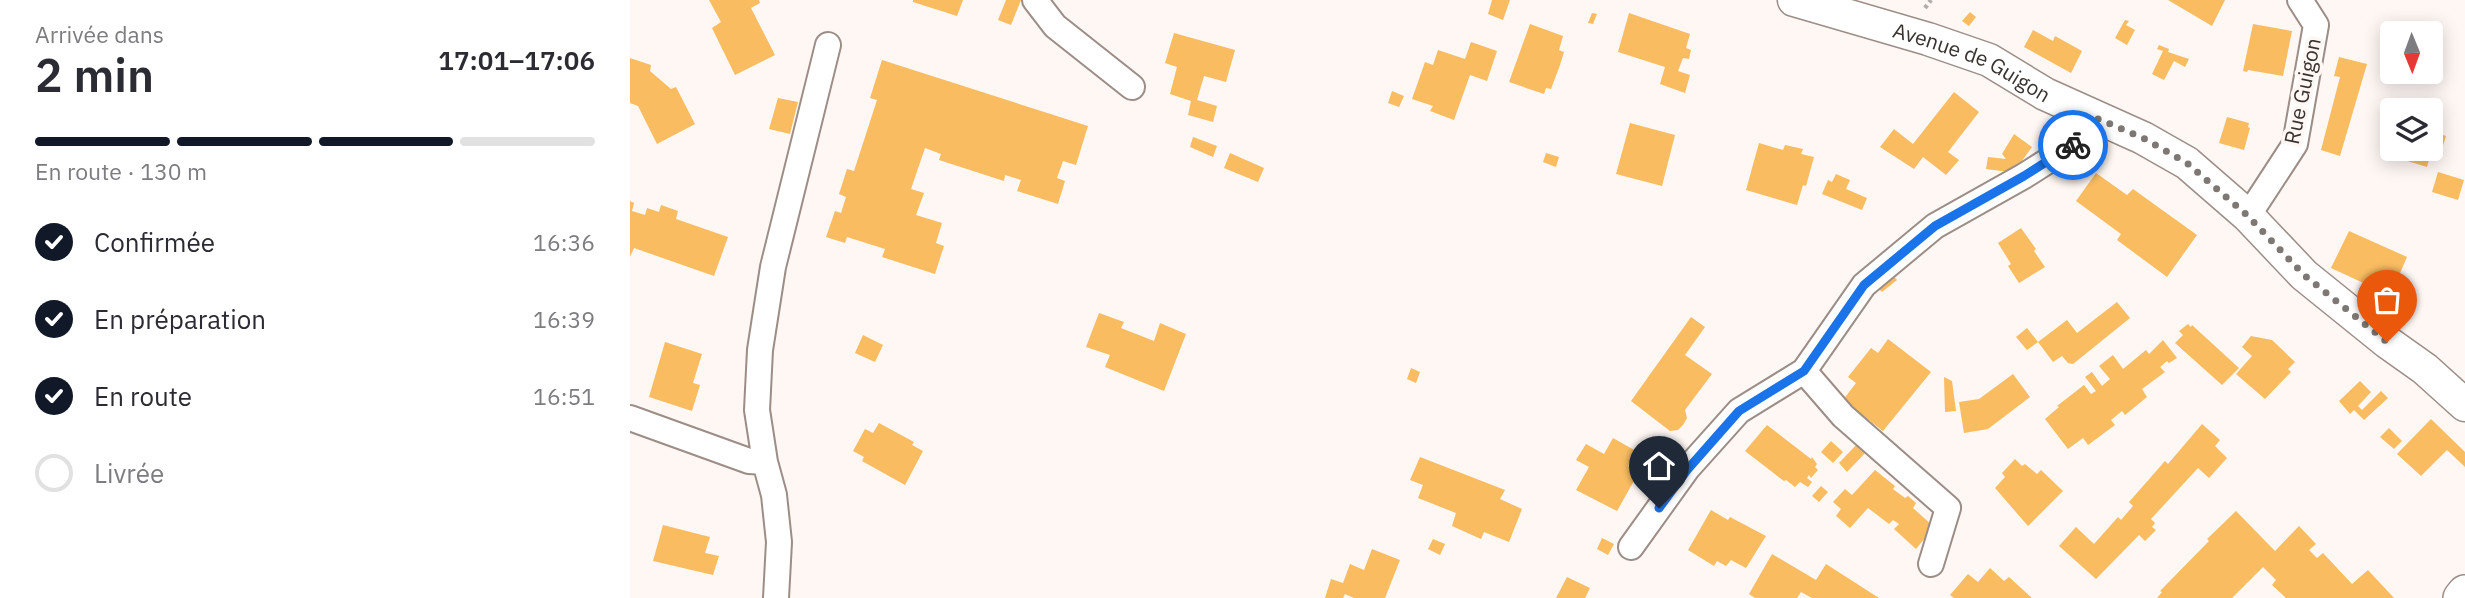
<!DOCTYPE html>
<html lang="fr">
<head>
<meta charset="utf-8">
<style>
	:root { --surface:#fff; --page:#f2f2f3; --text:#2b2b33; --muted:#7c7c81; --line:#e1e1e2; --accent:#111827 }
	body { margin:0; font-family:"IBM Plex Sans",sans-serif; background:var(--page); color:var(--text); height:100vh; display:flex; flex-direction:column; font-size:26px; white-space:nowrap }
	* { box-sizing:border-box; margin:0 }
	p { font-size:23px; color:var(--muted) }
	.icon { flex:none; width:38px; height:38px; fill:none; stroke:currentColor; stroke-width:2; stroke-linecap:round; stroke-linejoin:round }
	.map { position:relative; flex:1; overflow:hidden }
	.details { display:flex; flex-direction:column; background:var(--surface); width:630px }
	.details>* { flex:none }
	.needle { width:46px; rotate:179deg }
	.controls { position:absolute; left:1750px; top:21px; display:grid; gap:14px }
	.controls a { display:grid; place-items:center; width:63px; height:63px; border-radius:7px; background:var(--surface); box-shadow:0 4px 18px #0003; font-size:35px }
	.pin { position:absolute; display:grid; place-items:center; width:60px; height:60px; color:#fff; margin:-72px -30px; border-radius:50% 50% 50% 0; rotate:-45deg; box-shadow:0 0 7px #0007 }
	.pin .icon { rotate:45deg }
	.courier { position:absolute; display:grid; place-items:center; width:70px; height:70px; margin:-35px; border:5px solid #1a73e8; border-radius:50%; background:#fff; color:#222; box-shadow:0 2px 9px #0007 }
	.summary em { font-style:normal; font-weight:600 }
	.summary div { display:flex; flex-direction:column-reverse }
	.summary { display:flex; align-items:center; justify-content:space-between; height:119px; padding:0 35px }
	h1 { font-size:46px; font-weight:600; line-height:52px }
	.bar { display:grid; grid-template-columns:repeat(4,1fr); gap:10px 7px; align-content:center; height:84px; padding:0 35px }
	.bar i { height:9px; border-radius:5px; background:var(--line) }
	.bar .selected { background:var(--accent) }
	.bar p { grid-column:span 4 }
	ol { padding:0 35px; list-style:none }
	li { display:flex; align-items:center; gap:21px; height:77px }
	li p { margin-inline-start:auto }
	li .icon { padding:7px; border-radius:50%; background:var(--accent); color:#fff; stroke-width:4 }
	li:last-child { color:var(--muted) }
	li i { width:38px; height:38px; border:4px solid var(--line); border-radius:50% }
	main { display:flex; flex:1; min-height:0 }
	.map>svg:first-child { display:block }
</style>
</head>
<body>
<main>
<section class="details">
<div class="summary"><div><h1>2 min</h1><p>Arrivée dans</p></div><em>17:01–17:06</em></div>
<div class="bar"><i class="selected"></i><i class="selected"></i><i class="selected"></i><i></i><p>En route · 130 m</p></div>
<ol>
<li><svg class="icon" aria-label="check" viewBox="0 0 24 24"><path d="M5 12l5 5 9-10"/></svg>Confirmée<p>16:36</p></li>
<li><svg class="icon" aria-label="check" viewBox="0 0 24 24"><path d="M5 12l5 5 9-10"/></svg>En préparation<p>16:39</p></li>
<li><svg class="icon" aria-label="check" viewBox="0 0 24 24"><path d="M5 12l5 5 9-10"/></svg>En route<p>16:51</p></li>
<li><i></i>Livrée</li>
</ol>
</section>
<div class="map">
<svg width="1835" height="598" viewBox="0 0 1835 598">
	<rect width="100%" height="100%" fill="#fef7f4"/>
	<path fill="#f9bc61" d="M79 0H129L130 3 121 8 145 55 105 75 82 28 91 22Z
		M283 0H333L327 16 283 2Z
		M376 0H391L381 25 368 20Z
		M862 0H880L873 20 858 14Z
		M1538 0H1595L1582 26Z
		M1340 12 1346 17 1339 26 1332 21Z
		M962 13 967 14 963 24 958 23Z
		M999 13 1060 34 1056 48 1061 50 1059 59 1053 58 1048 71 1060 75 1055 93 1030 84 1035 67 988 52Z
		M1495 20 1499 21 1496 25 1505 30 1497 45 1485 38Z
		M900 24 933 36 929 50 934 52 930 65 921 89 916 88 914 94 879 82Z
		M1623 24 1662 31 1653 76 1618 70 1617 72 1613 71Z
		M1403 30 1423 41 1425 36 1452 51 1441 73 1394 47Z
		M544 33 605 50 596 82 574 76 567 100 587 106 583 122 558 115 561 101 540 94 547 67 535 63Z
		M841 42 867 51 857 81 840 75 824 120 800 111 803 106 782 99 795 62 803 65 808 50 835 59Z
		M1529 45 1539 49 1538 52 1559 59 1555 67 1544 61 1534 80 1522 74 1533 51 1527 49Z
		M1709 57 1737 64 1710 156 1691 150 1710 77 1704 76Z
		M0 58 21 65 20 71 41 89 46 87 65 124 27 144 8 106 0 103Z
		M252 60 458 126 446 165 433 161 427 178 435 181 428 204 387 191 391 180 375 175 374 181 309 160 311 154 295 148 281 189 294 193 286 215 312 223 306 243 314 246 305 274 252 257 255 249 217 237 215 243 196 237 205 211 211 213 216 197 209 194 217 169 224 171 247 100 240 98Z
		M762 91 774 96 769 107 758 103Z
		M1324 92 1349 112 1318 152 1329 160 1316 175 1293 157 1284 169 1250 147 1264 129 1283 144Z
		M148 98 168 102 160 134 139 129Z
		M1760 111 1762 112V133L1754 129Z
		M1597 117 1619 123 1618 127 1620 128 1614 150 1589 143Z
		M1000 123 1045 135 1032 186 986 174Z
		M1801 131 1816 136 1809 158 1800 156 1797 167 1761 156 1763 149H1801Z
		M1384 134 1402 147 1389 165 1379 172 1356 169 1358 157 1376 159 1372 154Z
		M563 137 587 146 583 157 560 147Z
		M1129 143 1153 150 1155 145 1173 149 1171 154 1184 157 1176 186 1173 185 1167 205 1116 190Z
		M600 153 634 168 628 182 594 168Z
		M916 153 929 157 926 167 913 162Z
		M1808 172 1834 180 1828 200 1802 192Z
		M1466 173 1497 195 1503 189 1567 235 1537 277 1487 240 1491 234 1446 201Z
		M1206 174 1220 180 1216 189 1237 198 1232 210 1192 194 1198 180 1202 182Z
		M0 201 4 203 2 211 15 215 17 208 29 212 31 205 48 211 46 219 98 237 84 276 4 248 0 257Z
		M1391 228 1406 249 1404 251 1415 267 1389 283 1378 266 1381 264 1368 243Z
		M1719 231 1777 257 1767 280 1773 283 1766 298 1701 268Z
		M1262 274 1267 280 1252 292 1247 287Z
		M1487 302 1500 318 1443 364 1438 363 1432 356 1423 362 1408 342 1397 350 1386 337 1397 328 1408 342 1437 320 1447 333Z
		M469 313 494 322 491 328 524 341 530 323 556 334 534 391 475 367 480 355 456 347Z
		M1061 317 1075 327 1055 355 1082 374 1055 410 1057 418 1053 425 1048 430 1040 431 1001 401Z
		M1558 324 1561 327 1562 325 1609 368 1592 385 1545 343 1553 335 1549 331Z
		M233 335 253 345 245 362 225 353Z
		M1621 336 1642 340 1665 362 1658 369 1661 372 1635 399 1606 374 1622 356 1612 347Z
		M1258 339 1301 372 1253 431 1213 400 1226 383 1218 377 1241 348 1248 353Z
		M1533 340 1547 358 1539 363 1537 361 1530 367 1535 372 1512 389 1517 397 1495 415 1492 411 1481 420 1485 425 1458 445 1453 438 1438 449 1415 419 1429 407 1427 406 1454 385 1461 394 1466 391 1455 377 1462 372 1472 386 1480 379 1469 366 1483 355 1493 369 1516 350 1519 354Z
		M35 342 72 354 63 383 70 385 62 411 19 397Z
		M781 368 790 372 786 383 777 379Z
		M1383 374 1400 397 1358 429 1334 433 1329 402 1349 399Z
		M1314 377 1322 381 1326 411 1315 412Z
		M1730 381 1741 392 1728 406 1732 410 1751 391 1758 398 1734 420 1724 410 1720 414 1709 401Z
		M1801 419 1835 452V467L1817 450 1791 476 1767 454Z
		M249 423 284 442 282 445 293 451 275 485 232 461 234 457 223 451 235 429 243 433Z
		M1572 424 1590 440 1585 446 1597 458 1579 478 1568 468 1521 519 1525 523 1522 527 1526 530 1515 541 1509 535 1466 579 1429 546 1446 527 1464 544 1488 517 1491 520 1503 506 1499 502 1535 461 1538 464Z
		M1137 425 1181 459 1182 457 1187 464 1185 467 1188 470 1181 478 1179 475 1177 478 1182 482 1178 487 1170 482 1165 487 1156 480 1154 481 1115 451Z
		M1759 428 1772 441 1764 449 1750 437Z
		M983 438 1006 451 998 466 1009 472 987 511 946 490 959 467 946 460 956 444 974 454Z
		M1201 441 1213 452 1203 463 1191 452Z
		M1229 442 1238 450 1217 472 1209 463Z
		M790 457 875 490 870 499 892 509 879 542 854 532 851 539 822 526 826 513 788 498 793 485 780 480Z
		M1385 459 1392 466 1395 464 1407 474 1411 470 1433 491 1398 526 1365 488 1375 477 1372 473Z
		M1245 470 1265 486 1263 489 1275 498 1278 496 1286 503 1283 508 1304 527 1286 549 1264 529 1269 524 1263 520 1259 524 1238 508 1220 528 1206 516 1211 509 1203 502 1215 489 1222 495Z
		M1191 486 1198 492 1189 502 1182 496Z
		M1081 510 1098 520 1100 517 1136 536 1116 568 1101 560 1096 566 1087 561 1084 566 1058 550Z
		M1606 511 1645 551 1669 526 1686 544 1679 550 1687 558 1693 553 1722 584 1738 570 1764 598H1656L1642 585 1646 580 1633 567 1602 598H1527L1532 592 1530 591 1579 541 1577 539Z
		M33 525 80 537 75 553 89 556 83 575 23 561Z
		M972 538 984 544 978 555 967 549Z
		M803 539 815 544 810 555 798 549Z
		M742 549 770 560 755 598H724L715 594 713 598H695L701 579 713 583 720 564 734 570Z
		M1142 554 1186 580 1196 564 1249 598H1182L1171 592 1167 598H1125L1119 594Z
		M1360 568 1374 581 1379 577 1402 598H1324L1320 595 1338 574 1348 582Z
		M937 577 960 588 955 598H926Z"/>
	<g fill="none" stroke-linecap="round" stroke-linejoin="round">
		<g stroke="#9c8d86" stroke-width="28">
			<path id="minor" d="M405 0 425 26 502 87
				M1618 216 1665 144 1686 25 1670 0
				M0 418 119 461 135 462
				M1001 547 1057 469 1109 411 1174 371
				M1301 564 1318 508 1213 416 1174 371 1234 285 1305 226 1394 176 1446 143 1467 118
				M146 598 149 542 144 495 135 462 127 410 130 350 143 267 198 45"/>
		</g>
		<g stroke="#9c8d86" stroke-width="35">
			<g id="tertiary">
				<path id="s1" d="M1164 0 1298 39 1359 60 1415 94 1513 138 1557 163 1618 216 1674 275 1757 342 1795 369 1835 405"/>
			</g>
		</g>
		<g stroke="#9c8d86" stroke-width="38">
			<path id="secondary" d="M1831 598 1835 593"/>
		</g>
		<path stroke="#b4adaa" stroke-width="4.5" stroke-dasharray="3.5 3.5" stroke-linecap="butt" d="M1295 8 1301 0"/>
		<use href="#minor" stroke="#fff" stroke-width="24"/>
		<use href="#tertiary" stroke="#fff" stroke-width="32"/>
		<use href="#secondary" stroke="#fff" stroke-width="35"/>
	</g>
	<g fill="none" stroke-linecap="round" stroke-linejoin="round">
		<path stroke="#7e7875" stroke-width="7" stroke-dasharray="0 12.6" d="M1443 145 1466 118 1513 138 1557 163 1618 216 1674 275 1757 342"/>
		<path stroke="#1a73e8" stroke-width="9" d="M1029 508 1057 470 1109 411 1174 371 1234 285 1305 226 1394 176 1443 145"/>
	</g>
	<g text-anchor="middle" dominant-baseline="central" stroke-width="7" stroke-linejoin="round" paint-order="stroke">
		<g font-size="21" fill="#393330" stroke="#fef7f4">
			<text stroke="none"><textPath href="#s1" startOffset="189">Avenue de Guigon</textPath></text>
			<text transform="translate(1672 91) rotate(-78)">Rue Guigon</text>
		</g>
	</g>
</svg>
<div class="controls">
<a><svg class="needle" viewBox="-14 -14 28 28"><path d="M0-13l5 13h-10z" fill="#e53935"/><path d="M0 13l5-13h-10z" fill="#7c7c81"/></svg></a>
<a><svg class="icon" aria-label="layers" viewBox="0 0 24 24"><path d="M12 4l9 5-9 5-9-5zM3 14l9 5 9-5"/></svg></a>
</div>
<div class="pin" style="left:1757px;top:342px;background:#ea580c"><svg class="icon" aria-label="bag" viewBox="0 0 24 24"><path d="M5 8h14l-1 12H6zM9 8a3 3 0 0 1 6 0"/></svg></div>
<div class="pin" style="left:1029px;top:508px;background:#1f2937"><svg class="icon" aria-label="home" viewBox="0 0 24 24"><path d="M3 11l9-7 9 7M6 9v11h12V9"/></svg></div>
<div class="courier" style="left:1443px;top:145px"><svg class="icon" aria-label="bike" viewBox="0 0 24 24"><circle cx="6" cy="16" r="4"/><circle cx="18" cy="16" r="4"/><path d="M6 16l4-8h5l3 8M10 8l3 8H6M13 5h3"/></svg></div>
</div>
</main>
</body>
</html>
